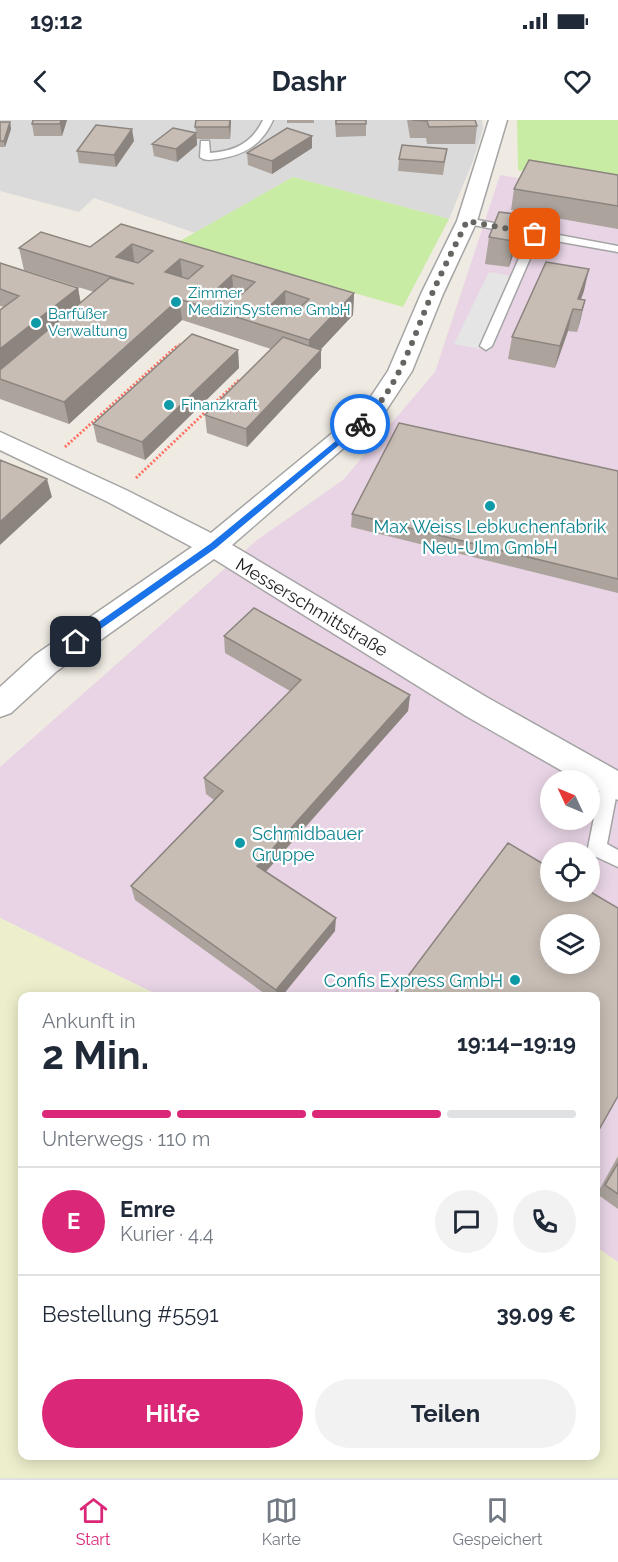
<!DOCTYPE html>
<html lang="de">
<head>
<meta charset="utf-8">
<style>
	:root { --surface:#fff; --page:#f2f2f3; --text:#1f2937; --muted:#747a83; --line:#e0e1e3; --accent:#db2777 }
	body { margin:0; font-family:Raleway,sans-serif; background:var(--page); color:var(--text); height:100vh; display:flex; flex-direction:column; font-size:22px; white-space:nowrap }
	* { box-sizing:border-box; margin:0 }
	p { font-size:20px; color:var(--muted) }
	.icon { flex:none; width:33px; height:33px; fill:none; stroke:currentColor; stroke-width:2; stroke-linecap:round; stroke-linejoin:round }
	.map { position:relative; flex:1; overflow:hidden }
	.drawer { position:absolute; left:18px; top:872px; width:582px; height:468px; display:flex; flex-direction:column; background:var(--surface); border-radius:12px; box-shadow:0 3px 15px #0003 }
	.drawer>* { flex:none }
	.needle { width:39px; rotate:314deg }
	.controls { position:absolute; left:540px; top:650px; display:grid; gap:12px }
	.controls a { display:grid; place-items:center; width:60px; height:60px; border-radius:50%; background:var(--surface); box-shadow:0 3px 15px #0003; font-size:30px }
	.pin { position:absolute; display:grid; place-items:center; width:51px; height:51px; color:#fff; margin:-26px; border-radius:12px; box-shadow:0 3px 9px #0006 }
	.courier { position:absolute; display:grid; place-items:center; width:60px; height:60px; margin:-30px; border:4px solid #1a73e8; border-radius:50%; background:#fff; color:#222; box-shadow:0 2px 8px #0007 }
	.headline em { font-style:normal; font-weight:700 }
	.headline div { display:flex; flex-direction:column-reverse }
	.headline { display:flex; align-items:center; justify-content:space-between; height:102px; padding:0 24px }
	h1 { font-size:39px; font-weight:700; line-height:45px }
	.bar { display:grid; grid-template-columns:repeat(4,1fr); gap:9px 6px; align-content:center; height:72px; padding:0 24px }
	.bar i { height:8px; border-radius:4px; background:var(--line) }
	.bar .on { background:var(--accent) }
	.bar p { grid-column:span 4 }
	.line { display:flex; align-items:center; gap:15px; padding:0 24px; border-top:2px solid var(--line) }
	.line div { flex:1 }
	.round { display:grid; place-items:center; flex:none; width:63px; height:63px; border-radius:32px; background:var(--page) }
	.button { display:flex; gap:12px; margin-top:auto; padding:12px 24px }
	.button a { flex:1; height:69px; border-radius:36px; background:var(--accent); color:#fff; font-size:24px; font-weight:700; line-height:69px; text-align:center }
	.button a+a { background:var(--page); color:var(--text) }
	.status { display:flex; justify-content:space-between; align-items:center; height:42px; padding:0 30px; background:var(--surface); direction:ltr }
	.status svg { height:16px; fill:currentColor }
	header { display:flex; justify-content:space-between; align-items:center; height:78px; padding:0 24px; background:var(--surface); font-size:27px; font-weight:700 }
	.menu { display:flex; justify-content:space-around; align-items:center; height:84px; border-top:2px solid var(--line); background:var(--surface); font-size:16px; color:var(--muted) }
	.menu a { display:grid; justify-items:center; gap:3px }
	.menu .on { color:var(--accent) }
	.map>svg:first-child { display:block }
</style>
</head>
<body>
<div class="status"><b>19:12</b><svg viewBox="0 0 49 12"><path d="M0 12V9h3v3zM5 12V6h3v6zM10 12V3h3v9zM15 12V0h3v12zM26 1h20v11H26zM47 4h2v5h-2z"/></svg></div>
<header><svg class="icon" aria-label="back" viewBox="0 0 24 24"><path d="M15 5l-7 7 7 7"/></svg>Dashr<svg class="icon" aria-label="heart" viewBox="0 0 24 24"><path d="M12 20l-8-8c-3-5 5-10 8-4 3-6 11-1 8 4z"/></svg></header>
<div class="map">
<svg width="618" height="1358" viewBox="0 0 618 1358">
	<rect width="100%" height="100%" fill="#efebe2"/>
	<path fill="#dbdada" d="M0 0H482L483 9 473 41 449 99 293 57 195 113 94 78 79 92 0 71Z"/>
	<path fill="#e8d4e5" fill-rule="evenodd" d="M500 55 618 75V1142L596 1127V876H160L0 798V647L257 420 343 360 435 252ZM550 660H590V699H550ZM550 732H590V771H550ZM550 804H590V843H550Z"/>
	<path fill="#edefcc" d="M0 798 160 876H22V1335H596V1127L618 1142V1358H0Z"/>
	<path fill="#c9eca5" d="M517 0H618V69L518 50Z
		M293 57 449 99 403 187 178 122Z"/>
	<path fill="#e5e5e5" d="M489 152 522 158 490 231 454 224Z"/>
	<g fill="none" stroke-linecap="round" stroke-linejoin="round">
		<g stroke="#a4a4a4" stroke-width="3">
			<path id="lane" d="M263 0H273C262 25 244 35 218 39 211 40 205 41 200 37L201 21H209L210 33C235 31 252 23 263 0Z
				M467 98 618 126V132L539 118 492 226 486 230 480 226 529 116 463 103 461 101Z
				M610 655 616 657 618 667 607 724 618 730V747L590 734 588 728 601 662 604 657Z"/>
		</g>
		<g stroke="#a4a4a4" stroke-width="3">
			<path id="street" d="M489 0H507L477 101 443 174 412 251 385 292 232 425 488 578 618 651V680L590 667V660H578L466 596 214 439 57 551 11 593 0 597V567L35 535 192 427 108 382 0 330V312L126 370 211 413 364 287 388 251 421 174 457 101Z"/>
		</g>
		<path stroke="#ff7163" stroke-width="2" stroke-dasharray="1.5 1.5" stroke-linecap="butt" d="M177 227 181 223"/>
		<path stroke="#ff7163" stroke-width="3" stroke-dasharray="2 2" stroke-linecap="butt" d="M65 327 178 225
			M136 358 239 260"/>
		<use href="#lane" fill="#fff" fill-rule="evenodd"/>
		<use href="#street" fill="#fff" fill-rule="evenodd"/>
	</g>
	<path fill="#aba39c" d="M33 0H67L62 16H34L32 4Z
		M231 0 230 19H197V25L177 42 154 36 152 24 196 13 195 7Z
		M287 0H314V3H287Z
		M335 0H366V16L336 17Z
		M407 0H475L477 6 475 24H427L426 18H410Z
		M0 2H10L11 9 5 27H0Z
		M312 16V28L272 54 248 45 247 33Z
		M134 21 116 47 79 43 77 31Z
		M447 29 443 55 398 51 399 39Z
		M618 55V109L511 90 514 69Z
		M121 104 354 173 353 195 320 230 321 248 247 327 207 313 205 295 271 229 182 200 69 304 0 279V190L4 187 0 186V143L78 168 81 183 94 172 24 150 19 128 90 127Z
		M489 117 518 121 509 147 485 144Z
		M584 171 581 179 585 180 577 212 568 211 555 248 508 239 512 217Z
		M238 230 239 248 145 340 97 322 93 304Z
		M618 351V473L351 407 352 394Z
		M224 516 410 575 408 591 266 752 335 811 282 876H268L135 780 131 766 214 680 206 674 204 658 290 571 225 533Z
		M618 1036V1089L597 1074Z"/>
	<path fill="#8b847f" d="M61 0H67L62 16 60 4Z
		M230 0H231L230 19 229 7Z
		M10 2 11 9 5 27 4 21Z
		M132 9 134 21 116 47 114 35Z
		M196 13 197 25 177 42 176 29Z
		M312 16V28L272 54V41Z
		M523 95 518 121 509 147 513 121Z
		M132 124 135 146 116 137Z
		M180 139 183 161 165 152Z
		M589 149 584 171 577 189 578 179Z
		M232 155 234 177 218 168Z
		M78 168 81 186 0 252V229Z
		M285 171 286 193 271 185Z
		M354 173 353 195 309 242V220Z
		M179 179 182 200 69 304 64 282Z
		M585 180 580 202 577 212 582 190Z
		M573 189 568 211 555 248 560 226Z
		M238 230 239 248 145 340 142 322Z
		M321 230V248L247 327 246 309Z
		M47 359 52 377 0 425V402Z
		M410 575 408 591 258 760 257 746Z
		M336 798 335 811 282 876H277L276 870Z"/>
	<path fill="#c7bdb5" stroke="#8b847f" stroke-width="1.5" fill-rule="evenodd" d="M33 0H61L60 4H32Z
		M196 0H230L229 7H195Z
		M336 0H366V4H336Z
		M412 0H475L477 6 429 7 427 1Z
		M0 2H10L4 21H0Z
		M96 5 132 9 114 35 77 31Z
		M173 8 196 13 176 29 152 24Z
		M287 8 312 16 272 41 247 33Z
		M402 25 447 29 444 42 399 39Z
		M529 40 618 55V86L514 69Z
		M499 92 523 95 513 121 489 117Z
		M121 104 354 173 309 220 179 179 64 282 0 259V250L110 158 134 164 19 128 41 112 90 127ZM132 124 153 131 138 143 116 137ZM180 139 203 146 188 159 165 152ZM232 155 255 162 241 175 218 168ZM285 171 309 179 295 192 271 185Z
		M546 142 589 149 578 179 585 180 582 190 573 189 560 226 512 217Z
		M0 143 78 168 0 229V190L19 176 0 169Z
		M192 214 238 230 142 322 93 304Z
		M283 217 321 230 246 309 205 295Z
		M399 303 618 351V459L352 394Z
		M0 340 47 359 0 402Z
		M254 488 410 575 257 746 336 798 276 870 131 766 223 671 204 658 301 560 224 516Z
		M508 723 550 748V771H589L618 788V976L596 1015V876H393ZM550 804H590V843H550Z
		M618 1043V1074L605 1065Z"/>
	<path fill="#1a73e8" d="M360 301 363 305 216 428 79 524H73V520L210 424Z"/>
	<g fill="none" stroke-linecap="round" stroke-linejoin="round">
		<path stroke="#666562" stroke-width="6" stroke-dasharray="0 10.8" d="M360 304C398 271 412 220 431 176 442 151 455 126 467 101L535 114"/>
	</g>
	<g fill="#0f9aa8" stroke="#fff" stroke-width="2">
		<circle cx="176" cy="182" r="6"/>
		<circle cx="36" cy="203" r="6"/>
		<circle cx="169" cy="285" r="6"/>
		<circle cx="490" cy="386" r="6"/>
		<circle cx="240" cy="723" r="6"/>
		<circle cx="515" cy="860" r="6"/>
	</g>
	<g text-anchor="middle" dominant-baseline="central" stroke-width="4.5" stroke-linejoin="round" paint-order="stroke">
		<g font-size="15" fill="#0d838f" stroke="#fff" text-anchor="start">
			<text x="188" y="173">Zimmer<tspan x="188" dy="17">MedizinSysteme GmbH</tspan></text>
			<text x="48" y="194">Barfüßer<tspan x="48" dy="17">Verwaltung</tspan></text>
			<text x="181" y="285">Finanzkraft</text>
		</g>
		<g font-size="18" fill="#0d838f" stroke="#fff">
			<text x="490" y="406">Max Weiss Lebkuchenfabrik<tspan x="490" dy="21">Neu-Ulm GmbH</tspan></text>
			<text x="252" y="713" text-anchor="start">Schmidbauer<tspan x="252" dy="21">Gruppe</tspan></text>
			<text x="503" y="860" text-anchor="end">Confis Express GmbH</text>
		</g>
		<g font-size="18" fill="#1d1d1d" stroke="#fff">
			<text transform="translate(312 487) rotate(31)">Messerschmittstraße</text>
		</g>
	</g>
</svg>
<div class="controls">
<a><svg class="needle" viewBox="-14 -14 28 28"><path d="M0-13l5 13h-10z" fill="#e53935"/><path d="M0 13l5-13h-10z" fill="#747a83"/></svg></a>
<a><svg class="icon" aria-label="locate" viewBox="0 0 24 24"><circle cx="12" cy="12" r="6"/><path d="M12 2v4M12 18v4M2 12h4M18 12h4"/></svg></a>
<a><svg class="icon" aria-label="layers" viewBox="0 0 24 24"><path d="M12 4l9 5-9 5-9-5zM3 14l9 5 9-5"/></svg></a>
</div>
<div class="pin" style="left:535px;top:114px;background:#ea580c"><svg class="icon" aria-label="bag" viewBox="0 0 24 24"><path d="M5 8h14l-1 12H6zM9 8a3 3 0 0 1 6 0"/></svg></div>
<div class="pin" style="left:76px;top:522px;background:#1f2937"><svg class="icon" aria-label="home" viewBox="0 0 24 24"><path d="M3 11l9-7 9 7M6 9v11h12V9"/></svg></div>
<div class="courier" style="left:360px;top:304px"><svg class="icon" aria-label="bike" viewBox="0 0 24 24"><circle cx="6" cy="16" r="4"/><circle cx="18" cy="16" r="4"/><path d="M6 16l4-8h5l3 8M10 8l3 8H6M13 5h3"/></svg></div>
<section class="drawer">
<div class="headline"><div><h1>2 Min.</h1><p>Ankunft in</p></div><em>19:14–19:19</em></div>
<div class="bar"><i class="on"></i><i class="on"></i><i class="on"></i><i></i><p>Unterwegs · 110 m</p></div>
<div class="line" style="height:108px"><b class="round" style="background:var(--accent);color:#fff">E</b><div><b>Emre</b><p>Kurier · 4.4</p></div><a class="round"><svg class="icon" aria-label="chat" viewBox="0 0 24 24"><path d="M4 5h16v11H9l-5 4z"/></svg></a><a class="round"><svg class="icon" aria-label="phone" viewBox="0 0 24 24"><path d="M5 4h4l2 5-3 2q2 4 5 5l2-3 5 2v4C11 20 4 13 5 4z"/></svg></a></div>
<div class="line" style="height:78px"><div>Bestellung #5591</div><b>39.09 €</b></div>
<div class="button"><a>Hilfe</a><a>Teilen</a></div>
</section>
</div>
<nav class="menu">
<a class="on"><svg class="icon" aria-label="home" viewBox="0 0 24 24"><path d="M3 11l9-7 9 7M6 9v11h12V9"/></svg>Start</a>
<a><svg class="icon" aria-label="map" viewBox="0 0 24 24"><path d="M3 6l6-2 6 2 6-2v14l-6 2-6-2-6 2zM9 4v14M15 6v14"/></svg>Karte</a>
<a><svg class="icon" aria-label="saved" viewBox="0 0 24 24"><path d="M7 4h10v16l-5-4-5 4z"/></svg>Gespeichert</a>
</nav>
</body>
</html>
